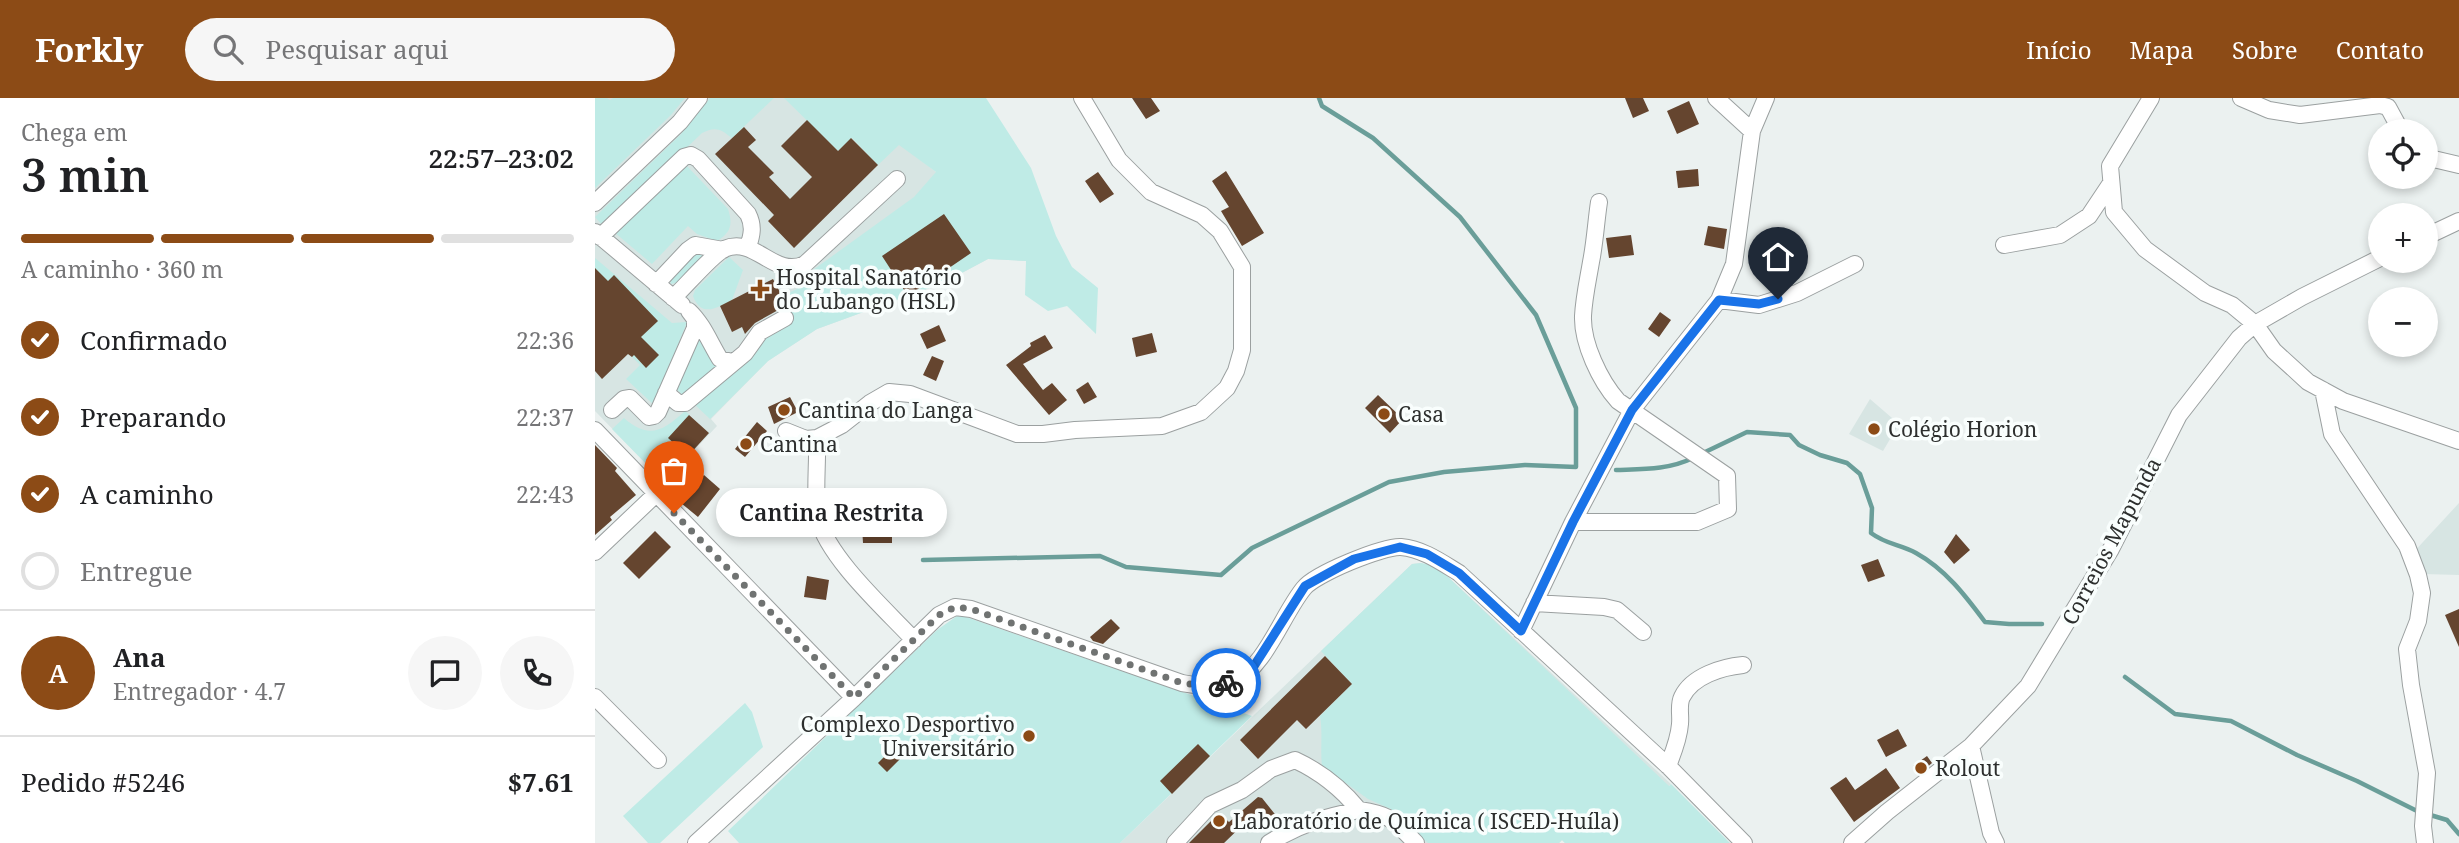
<!DOCTYPE html>
<html lang="pt">
<head>
<meta charset="utf-8">
<style>
	:root { --surface:#fff; --page:#f6f6f6; --text:#202124; --muted:#757577; --line:#e0e0e0; --accent:#8c4b16 }
	body { margin:0; font-family:"Noto Serif",serif; background:var(--page); color:var(--text); height:100vh; display:flex; flex-direction:column; font-size:26px; white-space:nowrap }
	* { box-sizing:border-box; margin:0 }
	p { font-size:23px; color:var(--muted) }
	.icon { flex:none; width:38px; height:38px; fill:none; stroke:currentColor; stroke-width:2; stroke-linecap:round; stroke-linejoin:round }
	.map { position:relative; flex:1; overflow:hidden }
	.panel { display:flex; flex-direction:column; background:var(--surface); width:595px }
	.panel>* { flex:none }
	.tools { position:absolute; left:1773px; top:21px; display:grid; gap:14px }
	.tools a { display:grid; place-items:center; width:70px; height:70px; border-radius:50%; background:var(--surface); box-shadow:0 4px 10px #0003; font-size:35px }
	.pin { position:absolute; display:grid; place-items:center; width:60px; height:60px; color:#fff; margin:-72px -30px; border-radius:50% 50% 50% 0; rotate:-45deg; box-shadow:0 0 7px #0007 }
	.pin .icon { rotate:45deg }
	.courier { position:absolute; display:grid; place-items:center; width:70px; height:70px; margin:-35px; border:5px solid #1a73e8; border-radius:50%; background:#fff; color:#222; box-shadow:0 2px 9px #0007 }
	.bubble { position:absolute; height:49px; border-radius:24px; background:var(--surface); box-shadow:0 4px 10px #0003; font-size:23px; font-weight:600; line-height:49px; text-align:center }
	.overview em { font-style:normal; font-weight:600 }
	.overview div { display:flex; flex-direction:column-reverse }
	.overview { display:flex; align-items:center; justify-content:space-between; height:119px; padding:0 21px }
	h1 { font-size:46px; font-weight:600; line-height:52px }
	.bar { display:grid; grid-template-columns:repeat(4,1fr); gap:10px 7px; align-content:center; height:84px; padding:0 21px }
	.bar i { height:9px; border-radius:5px; background:var(--line) }
	.bar .on { background:var(--accent) }
	.bar p { grid-column:span 4 }
	.line { display:flex; align-items:center; gap:18px; padding:0 21px; border-top:2px solid var(--line) }
	.line div { flex:1 }
	.round { display:grid; place-items:center; flex:none; width:74px; height:74px; border-radius:37px; background:var(--page) }
	ol { padding:0 21px; list-style:none }
	li { display:flex; align-items:center; gap:21px; height:77px }
	li p { margin-inline-start:auto }
	li .icon { padding:7px; border-radius:50%; background:var(--accent); color:#fff; stroke-width:4 }
	li:last-child { color:var(--muted) }
	li i { width:38px; height:38px; border:4px solid var(--line); border-radius:50% }
	header { display:flex; align-items:center; gap:42px; box-sizing:border-box; height:98px; padding:0 35px; background:var(--accent); color:#fff }
	header strong { font-size:33px }
	nav { display:flex; gap:38px; margin-inline-start:auto; font-size:24px }
	.search { width:490px; height:63px; background:var(--page); display:flex; align-items:center; gap:18px; box-sizing:border-box; padding:0 24px; border-radius:38px; color:var(--muted); font-size:26px }
	main { display:flex; flex:1; min-height:0 }
	.map>svg:first-child { display:block }
</style>
</head>
<body>
<header>
<strong>Forkly</strong>
<div class="search"><svg class="icon" aria-label="search" viewBox="0 0 24 24"><circle cx="10" cy="10" r="6"/><path d="M15 15l6 6"/></svg>Pesquisar aqui</div>
<nav><a>Início</a><a>Mapa</a><a>Sobre</a><a>Contato</a></nav>
</header>
<main>
<section class="panel">
<div class="overview"><div><h1>3 min</h1><p>Chega em</p></div><em>22:57–23:02</em></div>
<div class="bar"><i class="on"></i><i class="on"></i><i class="on"></i><i></i><p>A caminho · 360 m</p></div>
<ol>
<li><svg class="icon" aria-label="check" viewBox="0 0 24 24"><path d="M5 12l5 5 9-10"/></svg>Confirmado<p>22:36</p></li>
<li><svg class="icon" aria-label="check" viewBox="0 0 24 24"><path d="M5 12l5 5 9-10"/></svg>Preparando<p>22:37</p></li>
<li><svg class="icon" aria-label="check" viewBox="0 0 24 24"><path d="M5 12l5 5 9-10"/></svg>A caminho<p>22:43</p></li>
<li><i></i>Entregue</li>
</ol>
<div class="line" style="height:126px"><b class="round" style="background:var(--accent);color:#fff">A</b><div><b>Ana</b><p>Entregador · 4.7</p></div><a class="round"><svg class="icon" aria-label="chat" viewBox="0 0 24 24"><path d="M4 5h16v11H9l-5 4z"/></svg></a><a class="round"><svg class="icon" aria-label="phone" viewBox="0 0 24 24"><path d="M5 4h4l2 5-3 2q2 4 5 5l2-3 5 2v4C11 20 4 13 5 4z"/></svg></a></div>
<div class="line" style="height:91px"><div>Pedido #5246</div><b>$7.61</b></div>
</section>
<div class="map">
<svg width="1864" height="745" viewBox="0 0 1864 745">
	<rect width="100%" height="100%" fill="#ebf1f0"/>
	<path fill="#d7e5e3" d="M0 0H247L341 74 431 163 393 161 348 185 222 231 173 263 116 321 122 328 76 377H62L0 313Z
		M1275 301 1304 326 1288 353 1254 336Z
		M1864 405V477L1828 476 1816 457Z
		M826 465 851 477 1076 686 1016 745H970L967 742 964 745H525L817 466Z"/>
	<path fill="#bfebe6" d="M0 0H12L15 2 18 0H90L76 17 0 90Z
		M115 0H179L137 40C126 31 120 28 107 35L9 129 0 119 86 36Z
		M189 0H391L436 70 461 138 477 169 503 190 501 236 472 208 453 213 430 197 431 163 393 161 348 185 222 231 173 263 115 321 97 304 169 234 199 219 187 198 202 191 200 185 319 99 341 74 304 47 283 67 257 40 243 53Z
		M90 66 133 111C138 126 136 135 122 143L102 136 93 128 57 166 19 134Z
		M101 154H108L109 158 84 184 76 186 75 182Z
		M134 159 148 172 137 202C122 210 106 220 98 198L100 192Z
		M0 160 77 225 92 224 59 307 31 281 45 267 0 221Z
		M103 241 127 267 91 300 79 289Z
		M90 313 95 317 74 340 93 358 76 377H62L17 331 29 320C54 342 68 333 90 313Z
		M826 465 836 467 851 477 1074 688 1076 686 1135 745H970L967 742 964 745H833L796 711 773 701 727 668C725 651 728 635 725 618L757 586 726 553 817 466Z
		M362 518 371 519 657 618 525 745H144L133 733 342 532Z
		M150 605 157 614 168 649 65 745H53L28 718Z"/>
	<g fill="none" stroke-linecap="round" stroke-linejoin="round">
		<path stroke="#6a9e99" stroke-width="4.5" d="M1106 356 1152 334 1195 337 1204 347 1225 357 1252 365 1265 376 1277 410 1276 435C1292 447 1305 446 1321 455 1350 471 1370 497 1390 524L1414 526H1447
			M1021 372C1048 371 1073 372 1098 360
			M328 462 505 458 531 469 626 477 657 450 794 384 849 374 930 367 981 369V310L941 217 865 119 778 40 727 8 724 0
			M1530 579 1580 616 1636 623 1702 657 1762 683 1824 714
			M1832 716 1852 722 1864 736"/>
	</g>
	<path fill="#65452f" d="M537 0H556L565 13 551 21Z
		M1030 0H1048L1054 13 1038 20Z
		M1094 3 1104 26 1082 36 1072 13Z
		M212 22 243 53 256 40 283 67 199 150 173 123 179 117 120 56 149 29 161 42 153 49 179 75 174 79 195 101 217 79 186 48Z
		M1103 71 1104 88 1083 90 1081 73Z
		M631 73 669 135 647 148 626 113 634 109 617 83Z
		M503 74 519 96 505 105 490 83Z
		M349 116 376 155 313 198 287 158Z
		M1113 128 1132 131 1129 151 1109 147Z
		M1036 137 1039 157 1014 160 1011 140Z
		M0 170 13 183 19 177 63 223 46 239 64 257 51 270 39 257 37 259 33 256 7 281 0 273Z
		M178 181 194 211H185L160 225 150 236 147 229 137 234 125 208Z
		M1065 214 1076 222 1064 239 1053 231Z
		M344 227 351 243 332 251 325 236Z
		M557 235 562 254 541 259 537 240Z
		M450 237 458 250 428 266 448 292 457 285 472 302 454 317 411 267 436 248 435 245Z
		M337 258 349 263 341 283 328 277Z
		M493 284 502 299 489 306 481 292Z
		M783 297 808 321 795 335 770 310Z
		M195 299 203 314 179 326 173 309Z
		M94 317 114 335 93 358 73 340Z
		M162 324 172 333 150 359 140 351Z
		M0 347 22 370 20 373 41 397 15 419 17 422 0 437Z
		M109 377 125 391 103 419 86 405Z
		M297 428V445H268L267 429Z
		M60 433 76 449 44 481 28 465Z
		M1361 436 1375 452 1359 466 1349 454Z
		M1283 461 1290 478 1273 484 1266 467Z
		M212 478 234 482 231 502 209 499Z
		M1864 511V549L1850 517Z
		M516 521 525 530 508 546 498 543 495 539Z
		M730 558 757 586 711 631 702 622 663 661 645 642Z
		M1303 631 1312 648 1291 659 1282 642Z
		M305 643 314 652 292 674 283 665Z
		M603 646 615 658 577 696 565 683Z
		M1332 658 1337 665 1324 676 1318 668Z
		M1291 670 1305 690 1259 724 1235 690 1251 679 1260 692Z
		M663 699 667 700 683 720 680 723 682 725 671 734 657 718 629 745H594L624 715 634 724Z"/>
	<g fill="none" stroke-linecap="round" stroke-linejoin="round">
		<g stroke="#9ba0a0" stroke-width="18">
			<path id="minor" d="M1121 0 1157 33
				M1556 0 1515 68 1519 114 1550 151 1610 195 1637 207 1660 226 1679 253 1713 284 1748 303 1864 343
				M1646 0 1674 12 1705 17 1785 7 1793 9 1806 33
				M1830 59 1864 67
				M0 105 85 24 104 0
				M0 134 87 207
				M5 139 89 59 96 57 103 61 153 116C159 128 157 137 153 149
				M1830 139 1864 123
				M1409 147 1465 137 1494 118 1516 85
				M61 186 93 152 100 147 128 152
				M78 200C90 189 117 157 129 151 160 137 179 181 210 166L302 81
				M1124 202 1164 207 1202 195 1260 166
				M1728 292 1737 336 1812 448 1823 477 1827 495 1823 523 1812 551 1816 587 1832 675 1828 728 1830 745
				M71 295 83 305H90L150 255 165 234 190 220
				M17 312 29 301 35 300 54 319 59 318 63 314 100 230V221L94 213C108 226 115 245 125 261L137 264
				M0 332 259 600
				M191 333 211 341 222 340 247 327 275 305 294 294 315 296 422 336H448L480 332 567 328 606 314 632 290 641 273 647 252V169L625 133 607 117 556 94 524 62 487 0
				M222 340C223 363 219 400 223 420 233 460 290 511 319 542
				M978 424H1102L1133 411 1132 378 1023 303C1005 283 987 245 988 218 989 199 993 182 996 164 1000 144 1001 124 1004 104
				M0 454 61 396
				M939 505 1009 509 1022 512 1048 534
				M926 533 978 424 1037 312 1124 202 1139 166 1157 33 1171 0
				M0 599 63 662
				M1376 648 1396 735 1401 745
				M1073 668C1078 655 1084 641 1085 626 1086 617 1083 607 1087 599 1097 578 1127 569 1148 567
				M764 712C797 717 798 722 821 745
				M101 745 259 600 344 517 360 509 376 511 587 585C605 588 621 591 639 583 670 570 688 515 709 490 720 476 788 448 806 449 828 451 846 464 864 475L1073 668 1149 745
				M580 745 615 707 647 692 676 671 700 662C726 674 746 690 764 712 729 719 705 726 674 745
				M1257 745 1292 714 1376 648 1433 588 1516 451 1584 317 1644 240 1660 226 1707 199 1785 160"/>
		</g>
		<use href="#minor" stroke="#fff" stroke-width="16"/>
	</g>
	<g fill="none" stroke-linecap="round" stroke-linejoin="round">
		<path stroke="#707372" stroke-width="7" stroke-dasharray="0 12.6" d="M79 415 259 600 344 517 360 509 376 511 587 585 617 589 631 585"/>
		<path stroke="#1a73e8" stroke-width="9" d="M631 585 641 583 659 568 710 488 759 461 805 449 832 456 864 475 926 533 978 424 1037 312 1124 202 1164 206 1183 201"/>
	</g>
	<g fill="#8c4b16" stroke="#f9fefd" stroke-width="2.5">
		<path d="M161.5 180.5h7v7h7v7h-7v7h-7v-7h-7v-7h7z"/>
		<circle cx="189" cy="312" r="7"/>
		<circle cx="789" cy="316" r="7"/>
		<circle cx="1279" cy="331" r="7"/>
		<circle cx="151" cy="346" r="7"/>
		<circle cx="434" cy="638" r="7"/>
		<circle cx="1326" cy="670" r="7"/>
		<circle cx="624" cy="723" r="7"/>
	</g>
	<g text-anchor="middle" dominant-baseline="central" stroke-width="7" stroke-linejoin="round" paint-order="stroke">
		<g font-size="21" fill="#2d2f2e" stroke="#f9fefd" text-anchor="start">
			<text x="181" y="179">Hospital Sanatório<tspan x="181" dy="24">do Lubango (HSL)</tspan></text>
			<text x="203" y="312">Cantina do Langa</text>
			<text x="803" y="316">Casa</text>
			<text x="1293" y="331">Colégio Horion</text>
			<text x="165" y="346">Cantina</text>
			<text x="420" y="626" text-anchor="end">Complexo Desportivo<tspan x="420" dy="24">Universitário</tspan></text>
			<text x="1340" y="670">Rolout</text>
			<text x="638" y="723">Laboratório de Química ( ISCED-Huíla)</text>
		</g>
		<g font-size="21" fill="#2d2f2e" stroke="#f9fefd">
			<text transform="translate(1516 443) rotate(-62)">Correios Mapunda</text>
		</g>
	</g>
</svg>
<div class="tools">
<a><svg class="icon" aria-label="locate" viewBox="0 0 24 24"><circle cx="12" cy="12" r="6"/><path d="M12 2v4M12 18v4M2 12h4M18 12h4"/></svg></a>
<a>+</a>
<a>−</a>
</div>
<div class="pin" style="left:79px;top:415px;background:#ea580c"><svg class="icon" aria-label="bag" viewBox="0 0 24 24"><path d="M5 8h14l-1 12H6zM9 8a3 3 0 0 1 6 0"/></svg></div>
<div class="pin" style="left:1183px;top:201px;background:#1f2937"><svg class="icon" aria-label="home" viewBox="0 0 24 24"><path d="M3 11l9-7 9 7M6 9v11h12V9"/></svg></div>
<div class="courier" style="left:631px;top:585px"><svg class="icon" aria-label="bike" viewBox="0 0 24 24"><circle cx="6" cy="16" r="4"/><circle cx="18" cy="16" r="4"/><path d="M6 16l4-8h5l3 8M10 8l3 8H6M13 5h3"/></svg></div>
<div class="bubble" style="left:121px;top:390px;width:231px">Cantina Restrita</div>
</div>
</main>
</body>
</html>
